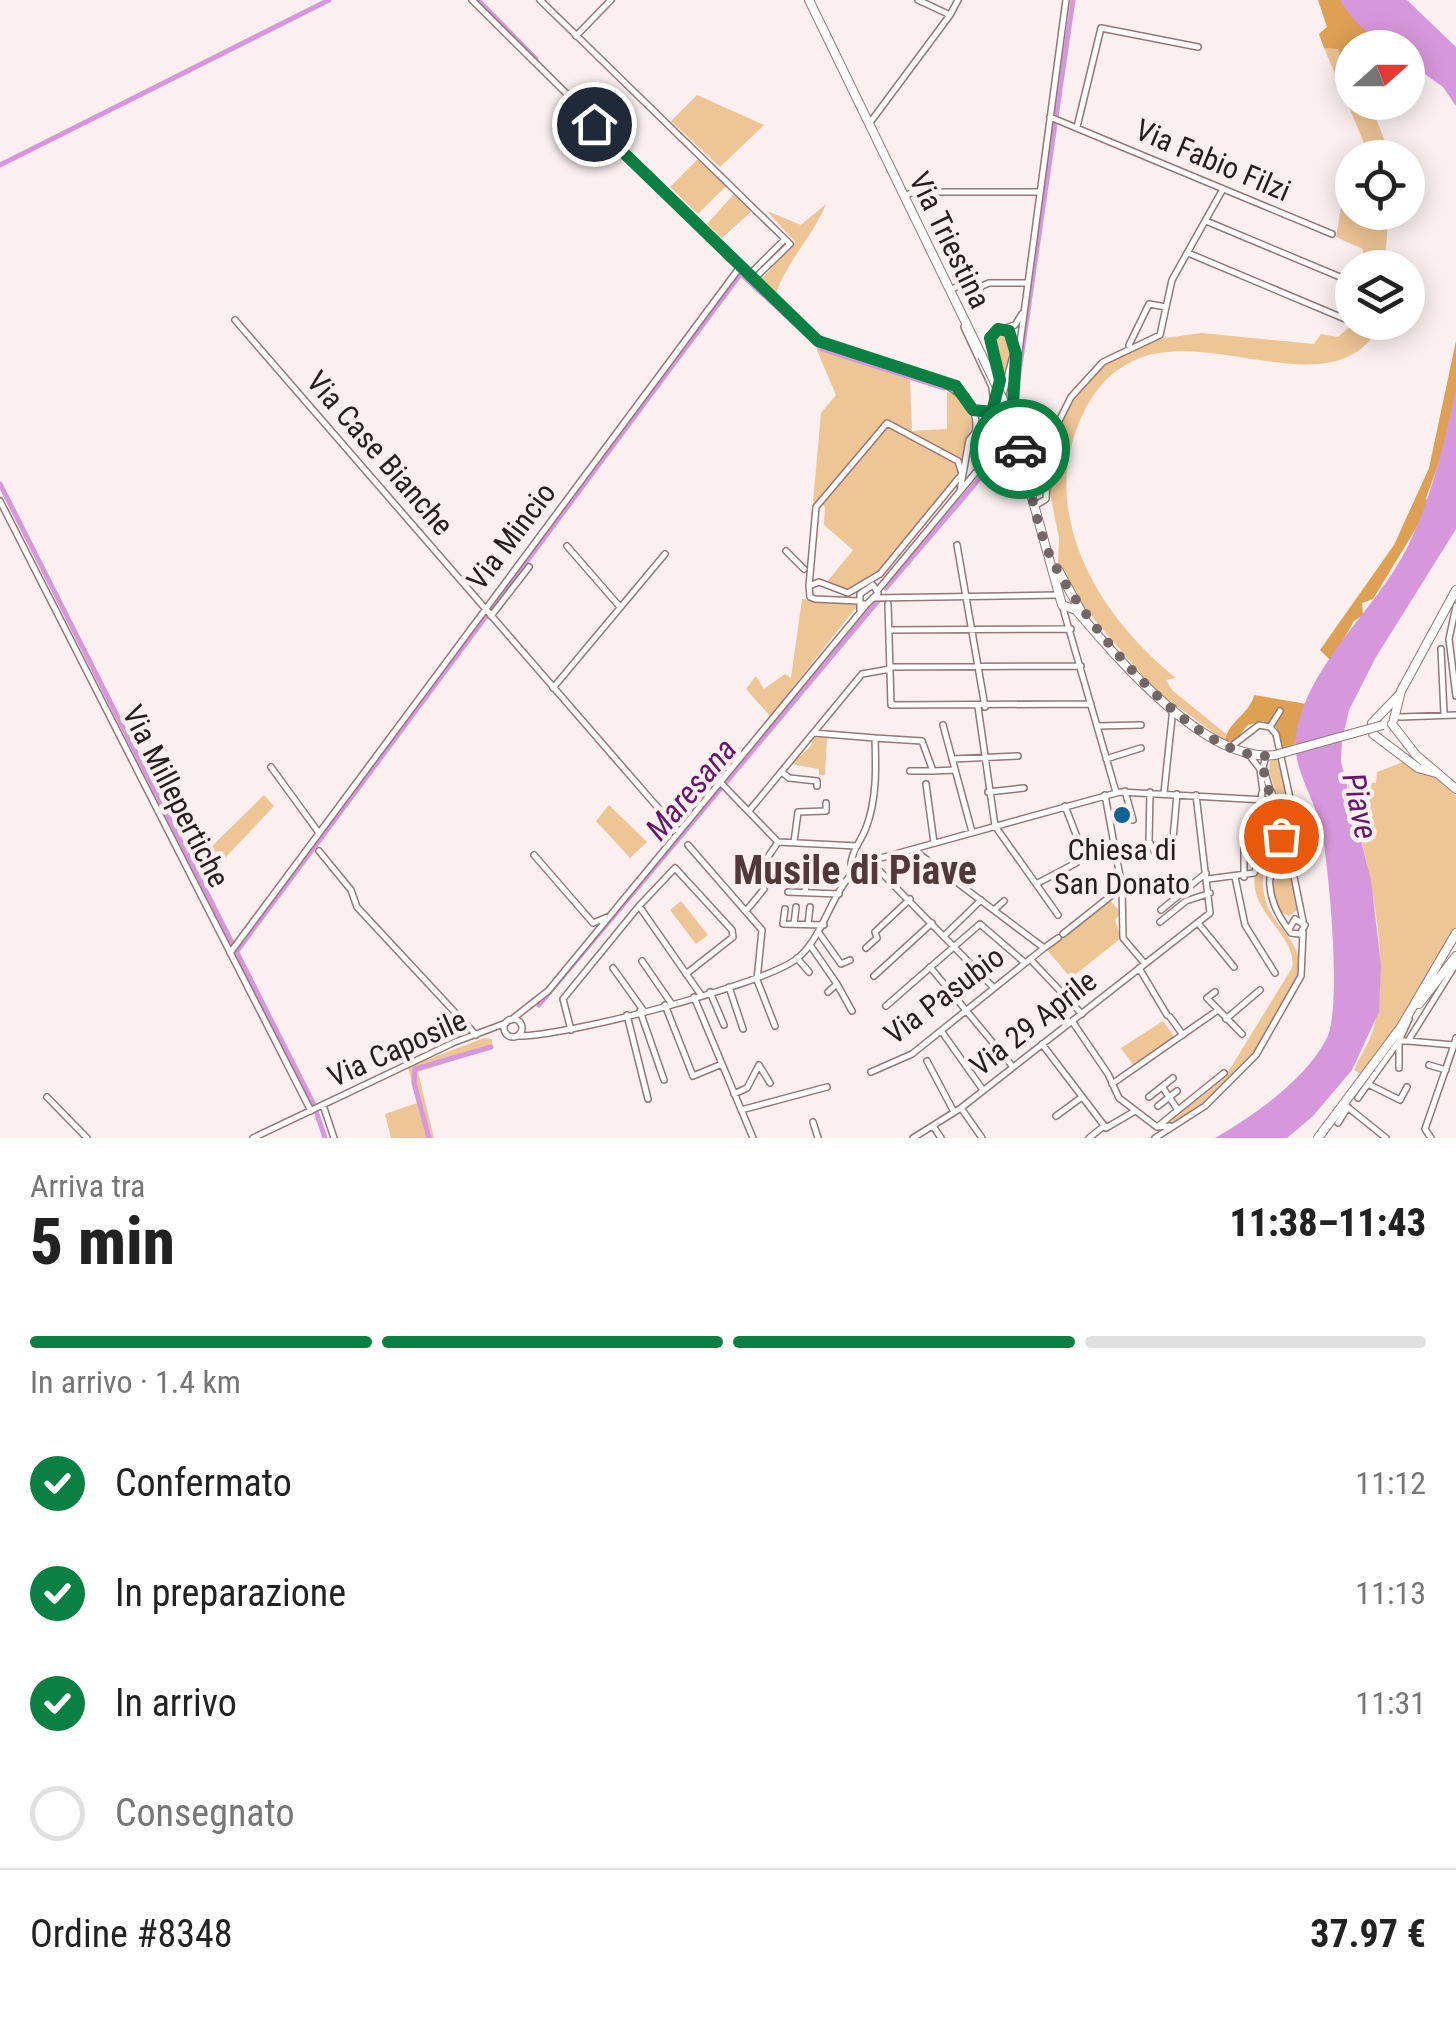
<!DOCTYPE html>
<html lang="it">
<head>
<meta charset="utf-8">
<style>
	:root { --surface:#fff; --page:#f6f6f6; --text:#222; --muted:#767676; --line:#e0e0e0; --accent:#0b8043 }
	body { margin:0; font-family:"Roboto Condensed",sans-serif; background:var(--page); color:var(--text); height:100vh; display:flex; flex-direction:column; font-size:38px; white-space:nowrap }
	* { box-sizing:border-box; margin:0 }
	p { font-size:32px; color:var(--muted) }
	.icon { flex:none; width:55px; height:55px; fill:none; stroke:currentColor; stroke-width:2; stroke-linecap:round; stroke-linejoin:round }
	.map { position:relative; height:1138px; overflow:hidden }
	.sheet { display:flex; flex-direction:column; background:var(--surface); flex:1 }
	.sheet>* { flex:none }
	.needle { width:65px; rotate:69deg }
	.controls { position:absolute; left:1335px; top:30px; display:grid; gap:20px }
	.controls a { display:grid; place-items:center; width:90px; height:90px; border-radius:50%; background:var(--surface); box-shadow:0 5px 25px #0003; font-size:50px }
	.pin { position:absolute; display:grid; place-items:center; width:85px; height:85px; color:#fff; margin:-42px; border:5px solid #fff; border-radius:50%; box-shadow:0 2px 10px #0007 }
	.courier { position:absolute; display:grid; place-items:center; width:100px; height:100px; margin:-50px; border:8px solid #0b8043; border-radius:50%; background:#fff; color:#222; box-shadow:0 2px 12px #0007 }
	.summary em { font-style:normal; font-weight:800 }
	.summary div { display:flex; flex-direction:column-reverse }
	.summary { display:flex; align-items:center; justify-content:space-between; height:170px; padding:0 30px }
	h1 { font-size:65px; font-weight:800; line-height:75px }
	.bar { display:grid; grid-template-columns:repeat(4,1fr); gap:15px 10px; align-content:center; height:120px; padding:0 30px }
	.bar i { height:12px; border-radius:8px; background:var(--line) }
	.bar .active { background:var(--accent) }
	.bar p { grid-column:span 4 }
	.line { display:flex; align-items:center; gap:25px; padding:0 30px; border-top:2px solid var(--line) }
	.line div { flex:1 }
	ol { padding:0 30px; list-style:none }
	li { display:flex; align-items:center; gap:30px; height:110px }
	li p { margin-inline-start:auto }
	li .icon { padding:10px; border-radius:50%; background:var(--accent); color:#fff; stroke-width:4 }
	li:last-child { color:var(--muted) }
	li i { width:55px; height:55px; border:5px solid var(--line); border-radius:50% }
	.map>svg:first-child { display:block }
</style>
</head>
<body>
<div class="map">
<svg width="1456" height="1138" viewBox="0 0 1456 1138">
	<rect width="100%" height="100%" fill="#fbefef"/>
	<path fill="#eec595" d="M1335 47 1352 66V102L1370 103 1391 157H1370L1324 48Z
		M697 95 764 125 720 167 671 121Z
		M699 158 728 184 698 214 670 187Z
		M735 193 752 211 722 238 707 224Z
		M826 204C812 238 785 263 775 297L759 282 795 242 767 211 801 225Z
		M1341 207 1352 212 1389 213 1384 267H1362L1363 249 1336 237Z
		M1354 323 1381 324C1334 414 1203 319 1127 364 1101 379 1088 400 1077 428 1041 523 1103 620 1176 678L1166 680 1172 690 1226 734 1225 741 1156 691 1080 603 1058 563 1059 538 1047 478V446L1054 422 1091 371 1115 352 1143 341 1202 333 1314 344 1321 334 1338 337Z
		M1001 331 1013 338V353L985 456 977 460 970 455C969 431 998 417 1001 391 1003 375 995 359 991 344Z
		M816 348 910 380 912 431 947 429V392L960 396 973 423 964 447 965 470 897 550H892L895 553 877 575 847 591 826 583 853 550 824 525 825 507 820 503 812 513 821 413 836 395Z
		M802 599 858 605 770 716 746 689 756 676 764 689 785 674 791 678Z
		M813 737 827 738 825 775H819V769L791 764 811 746Z
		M1277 758 1292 816 1288 870 1300 908 1289 916 1278 911 1269 879 1285 824 1269 771 1270 761Z
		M1403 762 1434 776 1456 796V928L1397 1027 1362 1075 1354 1070C1360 1056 1370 1042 1374 1027 1393 954 1365 853 1347 782L1376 783 1377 772Z
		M264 795 274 806 208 876 200 858Z
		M1267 803 1276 808C1282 838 1258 863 1264 893 1269 926 1298 933 1301 970 1273 1024 1228 1113 1161 1127L1228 1072 1292 968C1298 941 1260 918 1255 889 1250 858 1278 837 1267 803Z
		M609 805 647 842 630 858 596 821Z
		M1109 899 1121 913 1115 920 1121 938 1071 978 1046 949Z
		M681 901 708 935 696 944 670 910Z
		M1163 1021 1175 1038 1134 1066 1121 1048Z
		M484 1038 492 1039V1048L418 1072 434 1138H391L385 1114 417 1103 408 1067Z"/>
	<path fill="#dea053" d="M1318 0H1343L1395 47 1352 48V62L1342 61 1338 49 1324 48 1319 34 1327 27Z
		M1456 341V416L1426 498 1429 507 1373 599 1362 603 1363 615 1354 621 1331 661 1320 650 1394 545 1429 468Z
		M1254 695 1307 704 1297 743 1283 749 1276 727 1263 721 1248 725 1235 741H1225C1228 721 1250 714 1254 695Z"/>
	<path fill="#d797dc" d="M1340 0H1407L1456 47V106L1443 87 1408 62V48C1380 48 1354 24 1340 0Z
		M1456 389V529L1376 657 1349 710 1342 740 1341 762 1371 880 1381 965 1379 1012 1352 1070 1313 1116 1287 1138H1215C1255 1115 1306 1079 1327 1038 1342 1007 1329 865 1321 828 1312 789 1286 763 1299 720 1318 655 1377 607 1407 548 1432 498 1444 443 1456 389Z"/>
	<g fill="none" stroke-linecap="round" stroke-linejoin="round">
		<path stroke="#d797dc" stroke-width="5" d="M478 0 536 59
			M0 165 329 0
			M741 274 822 349 944 388
			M1013 414 1073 0
			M0 484 314 1105 325 1138
			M886 588 992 464 1005 439
			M237 951 745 268
			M539 1005 878 601
			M429 1138 414 1083 415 1069 491 1047"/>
		<g stroke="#937878" stroke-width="8">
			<path id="minor" d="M472 0 808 333C845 362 990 370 975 433
				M540 0 785 239
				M950 15 958 0
				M576 36 611 0
				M1050 117 1332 234
				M869 124 950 15 918 0
				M1077 127 1101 28 1198 47
				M905 196 913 192H1040
				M1206 221 1352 282
				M1188 253 1350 321
				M749 275 785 239
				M753 280 790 244 786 240
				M951 290 969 279 975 289 989 283H1027
				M235 320 679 832
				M964 327 992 387 994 405
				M1129 345 1149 304 1166 307
				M1012 403 1066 0
				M887 423 958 461 962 474 880 574 848 593 819 582 809 586 816 507Z
				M960 491 969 440 992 412 999 393 990 338 996 331 1015 325 1022 314
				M0 501 311 1111
				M1036 505 1046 499 1049 441 1071 397 1103 362 1160 335 1172 280 1223 189
				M957 545 985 707
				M567 546 620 607
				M786 551 804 569
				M809 586 810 597 815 599 859 601
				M878 590 986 460 1016 344
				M873 598 1057 595
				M888 604 891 705 1091 704
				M1062 605 1116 792
				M1456 606 1449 639 1456 696
				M860 612V594L873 585 878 593 867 604H861
				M491 616 529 567
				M889 630 1071 629
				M1441 649 1444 714
				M890 667 1081 666
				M553 688 665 554
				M978 707 995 826 1058 915
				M1400 717 1456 715
				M943 725 972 832
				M1097 726 1141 725
				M1270 727 1280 711
				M814 733 875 738C876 768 877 799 866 828 860 843 847 857 852 873
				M875 738 922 741 933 771 955 770
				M1233 745 1259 725 1270 727 1276 734 1295 821 1292 867 1303 921
				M1250 756 1260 769 1263 791
				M1266 756 1263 767 1270 790
				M952 759 1018 756
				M1106 759 1141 748
				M271 767 319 833
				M910 771H933
				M782 772 789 778 817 781V786
				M720 782 778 842 857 846
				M926 784 934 843
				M1261.5 795a5.5 5.5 0 1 1 11 0a5.5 5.5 0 1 1-11 0Z
				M1125 791 1133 820
				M988 792 1024 788
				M1150 792 1149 841 1154 851 1173 839 1177 794
				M1164 793 1173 708
				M1105 795 1122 887 1123 938 1145 964
				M1273 796C1305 843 1238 865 1291 933L1300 934 1305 925 1295 919 1289 929
				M1065 806 1082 850
				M749 811 862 674 890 669
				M794 842 798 812 826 811V803
				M688 845 762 930 757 980 775 1026
				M319 851 351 890 357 907 476 1035
				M1244 852 1260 853
				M534 855 593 923 610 916
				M766 860 778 842
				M871 862 994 988
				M1235 877 1245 925 1275 973
				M1244 877V847
				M1208 879 1254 873 1279 825
				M1036 884 1076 863
				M788 892 839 894
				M805 892 809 870
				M639 906 675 868 732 930 733 937 686 974
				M785 909 783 924 824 925
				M994 910 1004 901
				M1161 910 1206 873
				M746 911 764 889
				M1160 922 1186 901 1210 893
				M1198 923 1234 967
				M794 924 796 907
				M808 924 810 907
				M819 933 841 964 850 960
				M1063 934 1122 887
				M944 936 981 900
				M810 945 837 984 828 992
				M866 948 877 938 875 932 910 899
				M1044 948 1058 938
				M230 953 740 267
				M797 958 809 972
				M1030 959 1082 1014
				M642 961 671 1003
				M1456 964 1408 1041 1454 1045 1456 1038
				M930 967 1013 1067
				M613 968 643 1010
				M1139 968 1167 1015
				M874 976 932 923
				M837 984 852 1011
				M729 987 743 1029
				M710 992 724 1025
				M1215 992 1207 998 1242 1034
				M694 997 753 1138
				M665 1005 693 1076 722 1064
				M886 1006 980 924 1024 962
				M640 1011 664 1080
				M627 1015 648 1099
				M1170 1017 1183 1035
				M1226 1019 1260 990
				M504 1028a9 9 0 1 1 18 0a9 9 0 1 1-18 0Z
				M511 1020 548 991 867 604
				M1072 1021 1108 1074 1119 1098 1157 1127 1170 1126
				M571 1030 563 999 639 906 701 995
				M942 1032 983 1090
				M518 1036C563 1037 765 985 798 958 829 931 832 878 870 861L1120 792 1265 800
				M1042 1044 1106 1128 1135 1111
				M927 1061 954 1112
				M1429 1065 1446 1070
				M1399 1068V1041L1409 1019
				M871 1072 912 1054 1044 948 914 850
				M1112 1084 1218 1010
				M1407 1087 1400 1100 1368 1084 1399 1041H1408
				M1163 1088 1178 1110
				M734 1094 747 1088 759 1065 770 1083
				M47 1097 87 1138
				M1149 1097 1173 1078
				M1358 1098 1368 1084
				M323 1105 334 1138
				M1345 1105 1386 1138
				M1158 1106 1177 1091
				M961 1108 982 1138
				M741 1110 827 1087
				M1056 1116 1082 1097
				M813 1122 818 1138
				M1338 1123 1348 1107
				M933 1126 941 1138
				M1157 1127 1224 1073
				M253 1138 455 1042 506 1023
				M913 1138 961 1108 1210 913 1196 795
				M1089 1138 1104 1126
				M1155 1138 1205 1106 1256 1055 1301 976 1303 932
				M1431 1138 1425 1129 1454 1045"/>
		</g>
		<g stroke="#937878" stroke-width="10">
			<path id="major" d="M809 0 982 356
				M1007 408 1062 605 1076 610C1117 658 1206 764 1275 755
				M1057 568 1082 613
				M1400 694 1372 723 1373 734 1418 768 1436 773
				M1394 719 1401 691 1456 590
				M1392 724 1416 755 1456 789
				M1419 1004 1456 956
				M1318 1138 1401 1027 1456 933"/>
		</g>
		<use href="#minor" stroke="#fff" stroke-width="5"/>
		<use href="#major" stroke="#fff" stroke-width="8"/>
		<g stroke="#937878" stroke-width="10" stroke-linecap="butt">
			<path id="major-bridge" d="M982 356 1007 408
				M1275 755 1383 725"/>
		</g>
		<use href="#major-bridge" stroke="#fff" stroke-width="8"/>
	</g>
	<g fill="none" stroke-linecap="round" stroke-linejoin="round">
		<path stroke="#726667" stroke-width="10" stroke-dasharray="0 18" d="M1020 449C1030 484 1036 527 1052 560 1083 622 1192 757 1266 756 1256 783 1284 807 1281 836"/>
		<path stroke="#0b8043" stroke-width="12" d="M594 124 818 341 956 386 973 410 992 412 1000 380 990 338 998 329 1009 331 1016 354 1012 421 1020 449"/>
	</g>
	<circle fill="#146294" stroke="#fbefef" stroke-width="4" cx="1122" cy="815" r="10"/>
	<g text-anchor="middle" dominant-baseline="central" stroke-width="9" stroke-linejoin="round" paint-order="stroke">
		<g font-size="30" fill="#281d1e" stroke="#fbefef">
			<text transform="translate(1213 160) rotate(23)">Via Fabio Filzi</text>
			<text transform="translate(950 240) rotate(64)">Via Triestina</text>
			<text transform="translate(380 453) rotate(49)">Via Case Bianche</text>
			<text transform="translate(511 536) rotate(-53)">Via Mincio</text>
			<text transform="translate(176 796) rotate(63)">Via Millepertiche</text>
			<text transform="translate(944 995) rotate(-37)">Via Pasubio</text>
			<text transform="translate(1033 1023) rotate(-38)">Via 29 Aprile</text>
			<text transform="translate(397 1048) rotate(-24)">Via Caposile</text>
		</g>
		<g font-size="30" fill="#281d1e" stroke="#fbefef">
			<text x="1122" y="849">Chiesa di<tspan x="1122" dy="34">San Donato</tspan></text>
		</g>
		<g font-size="32" font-style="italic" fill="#64176b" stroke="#fbefef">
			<text transform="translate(691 789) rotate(-50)">Maresana</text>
			<text transform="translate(1360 806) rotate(78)">Piave</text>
		</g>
		<g font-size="40" font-weight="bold" fill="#51393a" stroke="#fbefef">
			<text x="855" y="870">Musile di Piave</text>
		</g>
	</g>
</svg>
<div class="controls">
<a><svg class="needle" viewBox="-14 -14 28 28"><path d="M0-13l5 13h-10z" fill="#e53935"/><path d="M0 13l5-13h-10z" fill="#767676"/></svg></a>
<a><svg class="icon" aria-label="locate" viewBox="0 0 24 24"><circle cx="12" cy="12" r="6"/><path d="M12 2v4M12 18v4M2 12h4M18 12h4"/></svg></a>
<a><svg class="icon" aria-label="layers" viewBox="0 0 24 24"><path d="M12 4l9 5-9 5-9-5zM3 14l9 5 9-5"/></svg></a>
</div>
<div class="pin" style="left:1281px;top:836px;background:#ea580c"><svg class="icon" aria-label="bag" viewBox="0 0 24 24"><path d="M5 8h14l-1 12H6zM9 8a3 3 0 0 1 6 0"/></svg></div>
<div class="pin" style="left:594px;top:124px;background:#1f2937"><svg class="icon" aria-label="home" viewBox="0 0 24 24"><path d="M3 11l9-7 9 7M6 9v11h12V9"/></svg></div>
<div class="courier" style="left:1020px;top:449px"><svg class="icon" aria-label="car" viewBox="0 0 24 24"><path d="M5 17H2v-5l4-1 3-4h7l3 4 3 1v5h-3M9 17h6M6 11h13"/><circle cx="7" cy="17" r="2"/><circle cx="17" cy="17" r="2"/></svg></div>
</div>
<section class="sheet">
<div class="summary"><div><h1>5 min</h1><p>Arriva tra</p></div><em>11:38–11:43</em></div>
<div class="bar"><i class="active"></i><i class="active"></i><i class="active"></i><i></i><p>In arrivo · 1.4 km</p></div>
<ol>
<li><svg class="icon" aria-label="check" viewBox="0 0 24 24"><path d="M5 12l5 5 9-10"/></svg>Confermato<p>11:12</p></li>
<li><svg class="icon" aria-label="check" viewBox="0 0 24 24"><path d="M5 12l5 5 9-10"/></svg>In preparazione<p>11:13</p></li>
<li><svg class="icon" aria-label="check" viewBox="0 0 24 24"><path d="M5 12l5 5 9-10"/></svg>In arrivo<p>11:31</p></li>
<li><i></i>Consegnato</li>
</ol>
<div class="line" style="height:130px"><div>Ordine #8348</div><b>37.97 €</b></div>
</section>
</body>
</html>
